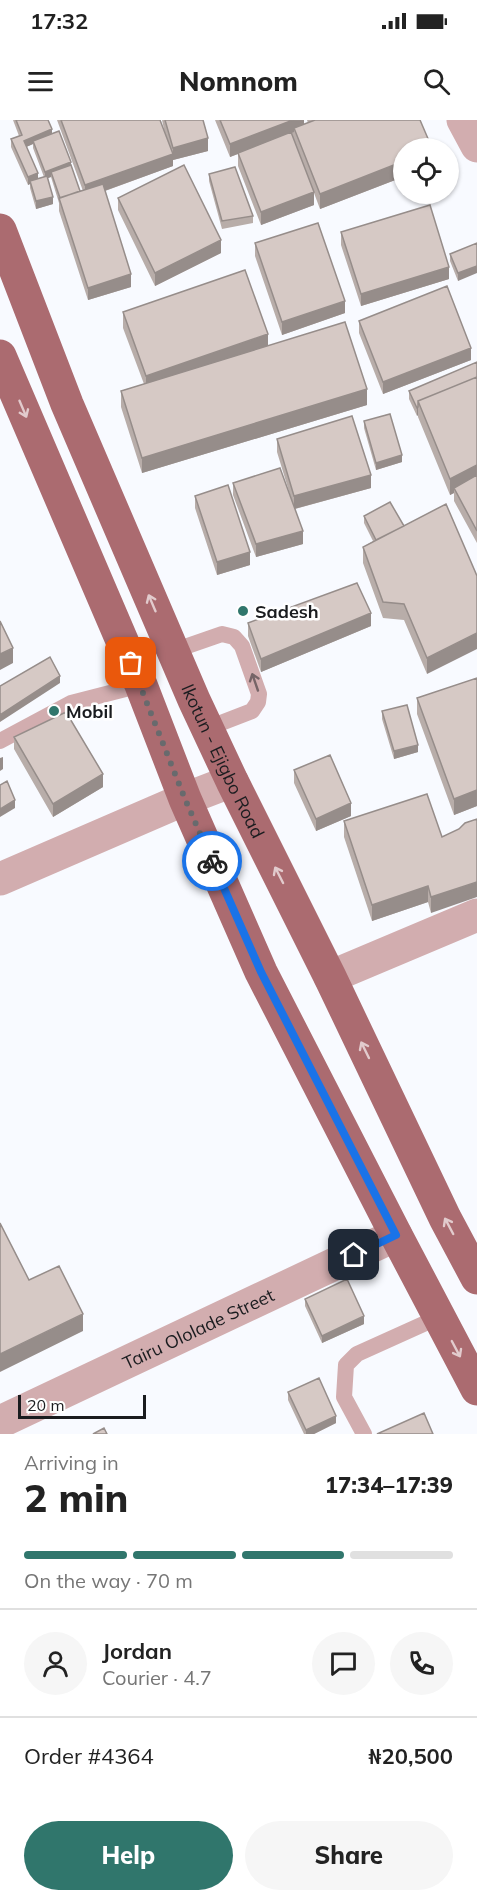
<!DOCTYPE html>
<html lang="en">
<head>
<meta charset="utf-8">
<style>
	:root { --surface:#fff; --page:#f6f6f6; --text:#222; --muted:#767676; --line:#e0e0e0; --accent:#30766c }
	body { margin:0; font-family:Mulish,sans-serif; background:var(--page); color:var(--text); height:100vh; display:flex; flex-direction:column; font-size:22px; white-space:nowrap }
	* { box-sizing:border-box; margin:0 }
	p { font-size:20px; color:var(--muted) }
	.icon { flex:none; width:33px; height:33px; fill:none; stroke:currentColor; stroke-width:2; stroke-linecap:round; stroke-linejoin:round }
	.map { position:relative; height:1314px; overflow:hidden }
	.side { display:flex; flex-direction:column; background:var(--surface); flex:1 }
	.side>* { flex:none }
	.fabs { position:absolute; left:393px; top:18px; display:grid; gap:12px }
	.fabs a { display:grid; place-items:center; width:66px; height:66px; border-radius:50%; background:var(--surface); box-shadow:0 2px 4px #0004; font-size:30px }
	.scale { position:absolute; left:18px; bottom:15px; width:128px; box-sizing:border-box; padding-left:6px; border:3px solid #1a1c1f; border-top:0; font-size:16px; line-height:21px; white-space:nowrap; color:#1a1c1f; -webkit-text-stroke:4px #fff; paint-order:stroke }
	.pin { position:absolute; display:grid; place-items:center; width:51px; height:51px; color:#fff; margin:-26px; border-radius:12px; box-shadow:0 3px 9px #0006 }
	.courier { position:absolute; display:grid; place-items:center; width:60px; height:60px; margin:-30px; border:4px solid #1a73e8; border-radius:50%; background:#fff; color:#222; box-shadow:0 2px 8px #0007 }
	.summary em { font-style:normal; font-weight:800 }
	.summary div { display:flex; flex-direction:column-reverse }
	.summary { display:flex; align-items:center; justify-content:space-between; height:102px; padding:0 24px }
	h1 { font-size:39px; font-weight:800; line-height:45px }
	.bar { display:grid; grid-template-columns:repeat(4,1fr); gap:9px 6px; align-content:center; height:72px; padding:0 24px }
	.bar i { height:8px; border-radius:4px; background:var(--line) }
	.bar .on { background:var(--accent) }
	.bar p { grid-column:span 4 }
	.line { display:flex; align-items:center; gap:15px; padding:0 24px; border-top:2px solid var(--line) }
	.line div { flex:1 }
	.round { display:grid; place-items:center; flex:none; width:63px; height:63px; border-radius:32px; background:var(--page) }
	.cta { display:flex; gap:12px; margin-top:auto; padding:12px 24px }
	.cta a { flex:1; height:69px; border-radius:36px; background:var(--accent); color:#fff; font-size:24px; font-weight:800; line-height:69px; text-align:center }
	.cta a+a { background:var(--page); color:var(--text) }
	.status { display:flex; justify-content:space-between; align-items:center; height:42px; padding:0 30px; background:var(--surface); direction:ltr }
	.status svg { height:16px; fill:currentColor }
	header { display:flex; justify-content:space-between; align-items:center; height:78px; padding:0 24px; background:var(--surface); font-size:27px; font-weight:800 }
	.map>svg:first-child { display:block }
</style>
</head>
<body>
<div class="status"><b>17:32</b><svg viewBox="0 0 49 12"><path d="M0 12V9h3v3zM5 12V6h3v6zM10 12V3h3v9zM15 12V0h3v12zM26 1h20v11H26zM47 4h2v5h-2z"/></svg></div>
<header><svg class="icon" aria-label="menu" viewBox="0 0 24 24"><path d="M4 6h16M4 12h16M4 18h16"/></svg>Nomnom<svg class="icon" aria-label="search" viewBox="0 0 24 24"><circle cx="10" cy="10" r="6"/><path d="M15 15l6 6"/></svg></header>
<div class="map">
<svg width="477" height="1314" viewBox="0 0 477 1314">
	<rect width="100%" height="100%" fill="#f8faff"/>
	<g fill="none" stroke-linecap="round" stroke-linejoin="round">
		<path stroke="#d2adaf" stroke-width="16" d="M173 531 222 514 234 517 242 526 259 574 258 582 252 591 208 608
			M0 621 71 583 141 565
			M364 1314 344 1277 346 1245 357 1234 439 1197"/>
		<g stroke="#d2adaf" stroke-width="33">
			<path d="M463 0 477 26"/>
			<path d="M0 759 185 679 232 661"/>
			<path d="M330 857 477 795"/>
			<path id="s1" d="M0 1302 396 1115"/>
		</g>
		<g stroke="#ab6b70" stroke-width="33">
			<path id="s2" d="M0 110 67 284 194 580 232 661 330 857 445 1098 477 1158"/>
			<path d="M0 236 141 565 185 679 261 852 396 1115 477 1269"/>
		</g>
	</g>
	<path fill="#b8ada9" fill-rule="evenodd" d="M13 0H48L52 14 71 45 80 72 83 71 57 0H160L165 14 162 0H203L208 31 173 40V39V46L105 71 131 167 88 180 59 91V83L51 57 48 58 53 84 36 89 30 68V64L28 65 11 27V19L19 16ZM33 24V28L44 57 38 59 26 27Z
		M215 0H304V5L308 3 307 0H420L404 28V59L403 57 320 89 314 73V85L261 105 238 46V34L230 37Z
		M209 54 253 96V103L222 109 209 61Z
		M118 78 221 133 155 166 118 90Z
		M341 112 449 159 361 186 341 125Z
		M255 123 345 193 282 215 255 136Z
		M477 123 458 161 450 141V134Z
		M123 192 268 225 367 285 142 353 121 287V271L144 264 123 208Z
		M359 201 471 240 383 274 359 213Z
		M477 242V423L454 381V373L450 375 418 297V295L417 296 409 279V271Z
		M364 301 402 342 376 350 364 308Z
		M277 319 371 368 295 389 303 424 256 437 233 375V363L291 378 277 332Z
		M195 376 250 445 217 455 195 388Z
		M446 384 427 554 404 500 383 498 363 443V427L373 421 364 403V396L404 406Z
		M248 503 371 506 261 552 248 516Z
		M477 558V686L454 695 417 594V578Z
		M382 591 418 632 394 639 382 599Z
		M14 617 103 667 53 697 14 629Z
		M294 650 351 696 316 711 294 663Z
		M344 701 442 717 431 793 428 782 372 801 344 717Z
		M305 1179 364 1204 322 1223 305 1186Z
		M288 1272 336 1303 314 1314H304L288 1280Z"/>
	<path fill="#968d8a" d="M293 0H304V8H294V12L230 37V24Z
		M52 9V16L33 21V24L24 28V21Z
		M208 18V31L173 40V28Z
		M173 34V46L85 78V65Z
		M404 41 403 57 320 89V74Z
		M71 42V50L51 52V57L45 59V52Z
		M38 53V61H30V64L28 65V57Z
		M314 72V85L261 105V92Z
		M53 77V84L36 89V81Z
		M221 120V133L155 166V153Z
		M477 146V153L458 161V153Z
		M449 147V159L361 186V174Z
		M131 154V167L88 180V168Z
		M345 181V193L282 215V202Z
		M268 214V229L146 271V256Z
		M471 228V240L383 274V262Z
		M367 269V285L142 353V338Z
		M418 287V295L417 296V288Z
		M402 335V342L376 350V343Z
		M477 345V360L454 368V373L450 375V359Z
		M371 355V368L294 389V376Z
		M303 411V424L256 437V424Z
		M250 432V445L217 455V442Z
		M371 493V506L261 552V539Z
		M477 513V529L427 554V538Z
		M13 528V543L0 550V534Z
		M60 556V563L0 602V595Z
		M418 625V632L394 639V631Z
		M3 637V649L0 651V638Z
		M103 654V667L53 697V684Z
		M477 670V686L454 695V679Z
		M15 680V688L0 697V689Z
		M351 683V696L316 711V699Z
		M477 762V777L431 793V777Z
		M428 766V782L372 801V785Z
		M83 1194V1211L0 1252V1234Z
		M364 1196V1204L322 1223V1216Z
		M336 1296V1303L314 1314H306V1310Z"/>
	<path fill="#d6c9c5" stroke="#968d8a" stroke-width="1.5" d="M16 0H48L52 9 24 21 38 53 28 57 11 19 22 15Z
		M61 0H160L173 34 85 65Z
		M165 0H203L208 18 173 28Z
		M220 0H293L230 24Z
		M315 0H420L432 28H404V41L320 74 294 8Z
		M59 11 71 42 45 52 33 21Z
		M291 12 314 72 261 92 238 33Z
		M71 45 80 71 60 78 51 52Z
		M184 45 221 120 155 153 118 78Z
		M235 47 253 96 222 101 209 54Z
		M47 56 53 77 36 81 30 61Z
		M103 64 131 154 88 168 59 78Z
		M430 85 449 147 361 174 341 112Z
		M318 103 345 181 282 202 255 123Z
		M477 123V146L458 153 450 134Z
		M245 150 268 214 146 256 123 192Z
		M447 166 471 228 383 262 359 201Z
		M345 202 367 269 142 338 121 271Z
		M477 242V257L418 281V287L417 288 409 271Z
		M477 257V345L450 359 418 281Z
		M390 294 402 335 376 343 364 301Z
		M352 296 371 355 294 376 277 319Z
		M280 348 303 411 256 424 233 363Z
		M477 355V411L454 368Z
		M228 365 250 432 217 442 195 376Z
		M390 382 404 406 376 420 364 396Z
		M446 384 477 456V513L427 538 404 484 383 482 363 427Z
		M357 463 371 493 261 539 248 503Z
		M0 501 13 528 0 534Z
		M50 537 60 556 0 595V566Z
		M477 558V670L454 679 417 578Z
		M407 585 418 625 394 631 382 591Z
		M66 592 103 654 53 684 14 617Z
		M330 635 351 683 316 699 294 650Z
		M7 661 15 680 0 689V665Z
		M427 674 442 717 459 709 465 703 477 699V762L431 777 428 766 372 785 344 701Z
		M0 1103 29 1160 59 1146 83 1194 0 1234Z
		M347 1159 364 1196 322 1216 305 1179Z
		M319 1258 336 1296 306 1310 288 1272Z
		M424 1293 433 1314H377Z
		M104 1308 107 1314H93Z"/>
	<defs><path id="oneway-shaft" d="M-6 0H5M1.5-3L5.5 0L1.5 3" fill="none" stroke-width="1.6" stroke-linecap="round" stroke-linejoin="round" transform="scale(1.5)"/></defs>
	<g stroke="#e2cbcd">
		<use href="#oneway-shaft" transform="translate(23 289) rotate(67)"/>
		<use href="#oneway-shaft" transform="translate(152 483) rotate(-113)"/>
		<use href="#oneway-shaft" transform="translate(279 755) rotate(-117)"/>
		<use href="#oneway-shaft" transform="translate(365 930) rotate(-116)"/>
		<use href="#oneway-shaft" transform="translate(449 1106) rotate(-118)"/>
		<use href="#oneway-shaft" transform="translate(456 1229) rotate(62)"/>
	</g>
	<use stroke="#766467" href="#oneway-shaft" transform="translate(255 562) rotate(-109)"/>
	<g fill="none" stroke-linecap="round" stroke-linejoin="round">
		<path stroke="#686a6d" stroke-width="6" stroke-dasharray="0 10.8" d="M131 543 185 679 212 741"/>
		<path stroke="#1a73e8" stroke-width="8" d="M212 741 261 852 396 1115 354 1135"/>
	</g>
	<g fill="#30766c" stroke="#fff" stroke-width="2">
		<circle cx="243" cy="491" r="6"/>
		<circle cx="54" cy="591" r="6"/>
	</g>
	<g text-anchor="middle" dominant-baseline="central" stroke-width="5" stroke-linejoin="round" paint-order="stroke">
		<g font-size="18" font-weight="bold" fill="#1a1c1f" stroke="#fff" text-anchor="start">
			<text x="255" y="491">Sadesh</text>
			<text x="66" y="591">Mobil</text>
		</g>
		<g font-size="18" fill="#1a1c1f" stroke="#fff">
			<text stroke="none"><textPath href="#s2" startOffset="576">Ikotun - Ejigbo Road</textPath></text>
			<text stroke="none"><textPath href="#s1" startOffset="219">Tairu Ololade Street</textPath></text>
		</g>
	</g>
</svg>
<div class="fabs">
<a><svg class="icon" aria-label="locate" viewBox="0 0 24 24"><circle cx="12" cy="12" r="6"/><path d="M12 2v4M12 18v4M2 12h4M18 12h4"/></svg></a>
</div>
<div class="scale">20 m</div>
<div class="pin" style="left:131px;top:543px;background:#ea580c"><svg class="icon" aria-label="bag" viewBox="0 0 24 24"><path d="M5 8h14l-1 12H6zM9 8a3 3 0 0 1 6 0"/></svg></div>
<div class="pin" style="left:354px;top:1135px;background:#1f2937"><svg class="icon" aria-label="home" viewBox="0 0 24 24"><path d="M3 11l9-7 9 7M6 9v11h12V9"/></svg></div>
<div class="courier" style="left:212px;top:741px"><svg class="icon" aria-label="bike" viewBox="0 0 24 24"><circle cx="6" cy="16" r="4"/><circle cx="18" cy="16" r="4"/><path d="M6 16l4-8h5l3 8M10 8l3 8H6M13 5h3"/></svg></div>
</div>
<section class="side">
<div class="summary"><div><h1>2 min</h1><p>Arriving in</p></div><em>17:34–17:39</em></div>
<div class="bar"><i class="on"></i><i class="on"></i><i class="on"></i><i></i><p>On the way · 70 m</p></div>
<div class="line" style="height:108px"><a class="round"><svg class="icon" aria-label="person" viewBox="0 0 24 24"><circle cx="12" cy="8" r="4"/><path d="M4 21q1-7 8-7t8 7"/></svg></a><div><b>Jordan</b><p>Courier · 4.7</p></div><a class="round"><svg class="icon" aria-label="chat" viewBox="0 0 24 24"><path d="M4 5h16v11H9l-5 4z"/></svg></a><a class="round"><svg class="icon" aria-label="phone" viewBox="0 0 24 24"><path d="M5 4h4l2 5-3 2q2 4 5 5l2-3 5 2v4C11 20 4 13 5 4z"/></svg></a></div>
<div class="line" style="height:78px"><div>Order #4364</div><b>₦20,500</b></div>
<div class="cta"><a>Help</a><a>Share</a></div>
</section>
</body>
</html>
